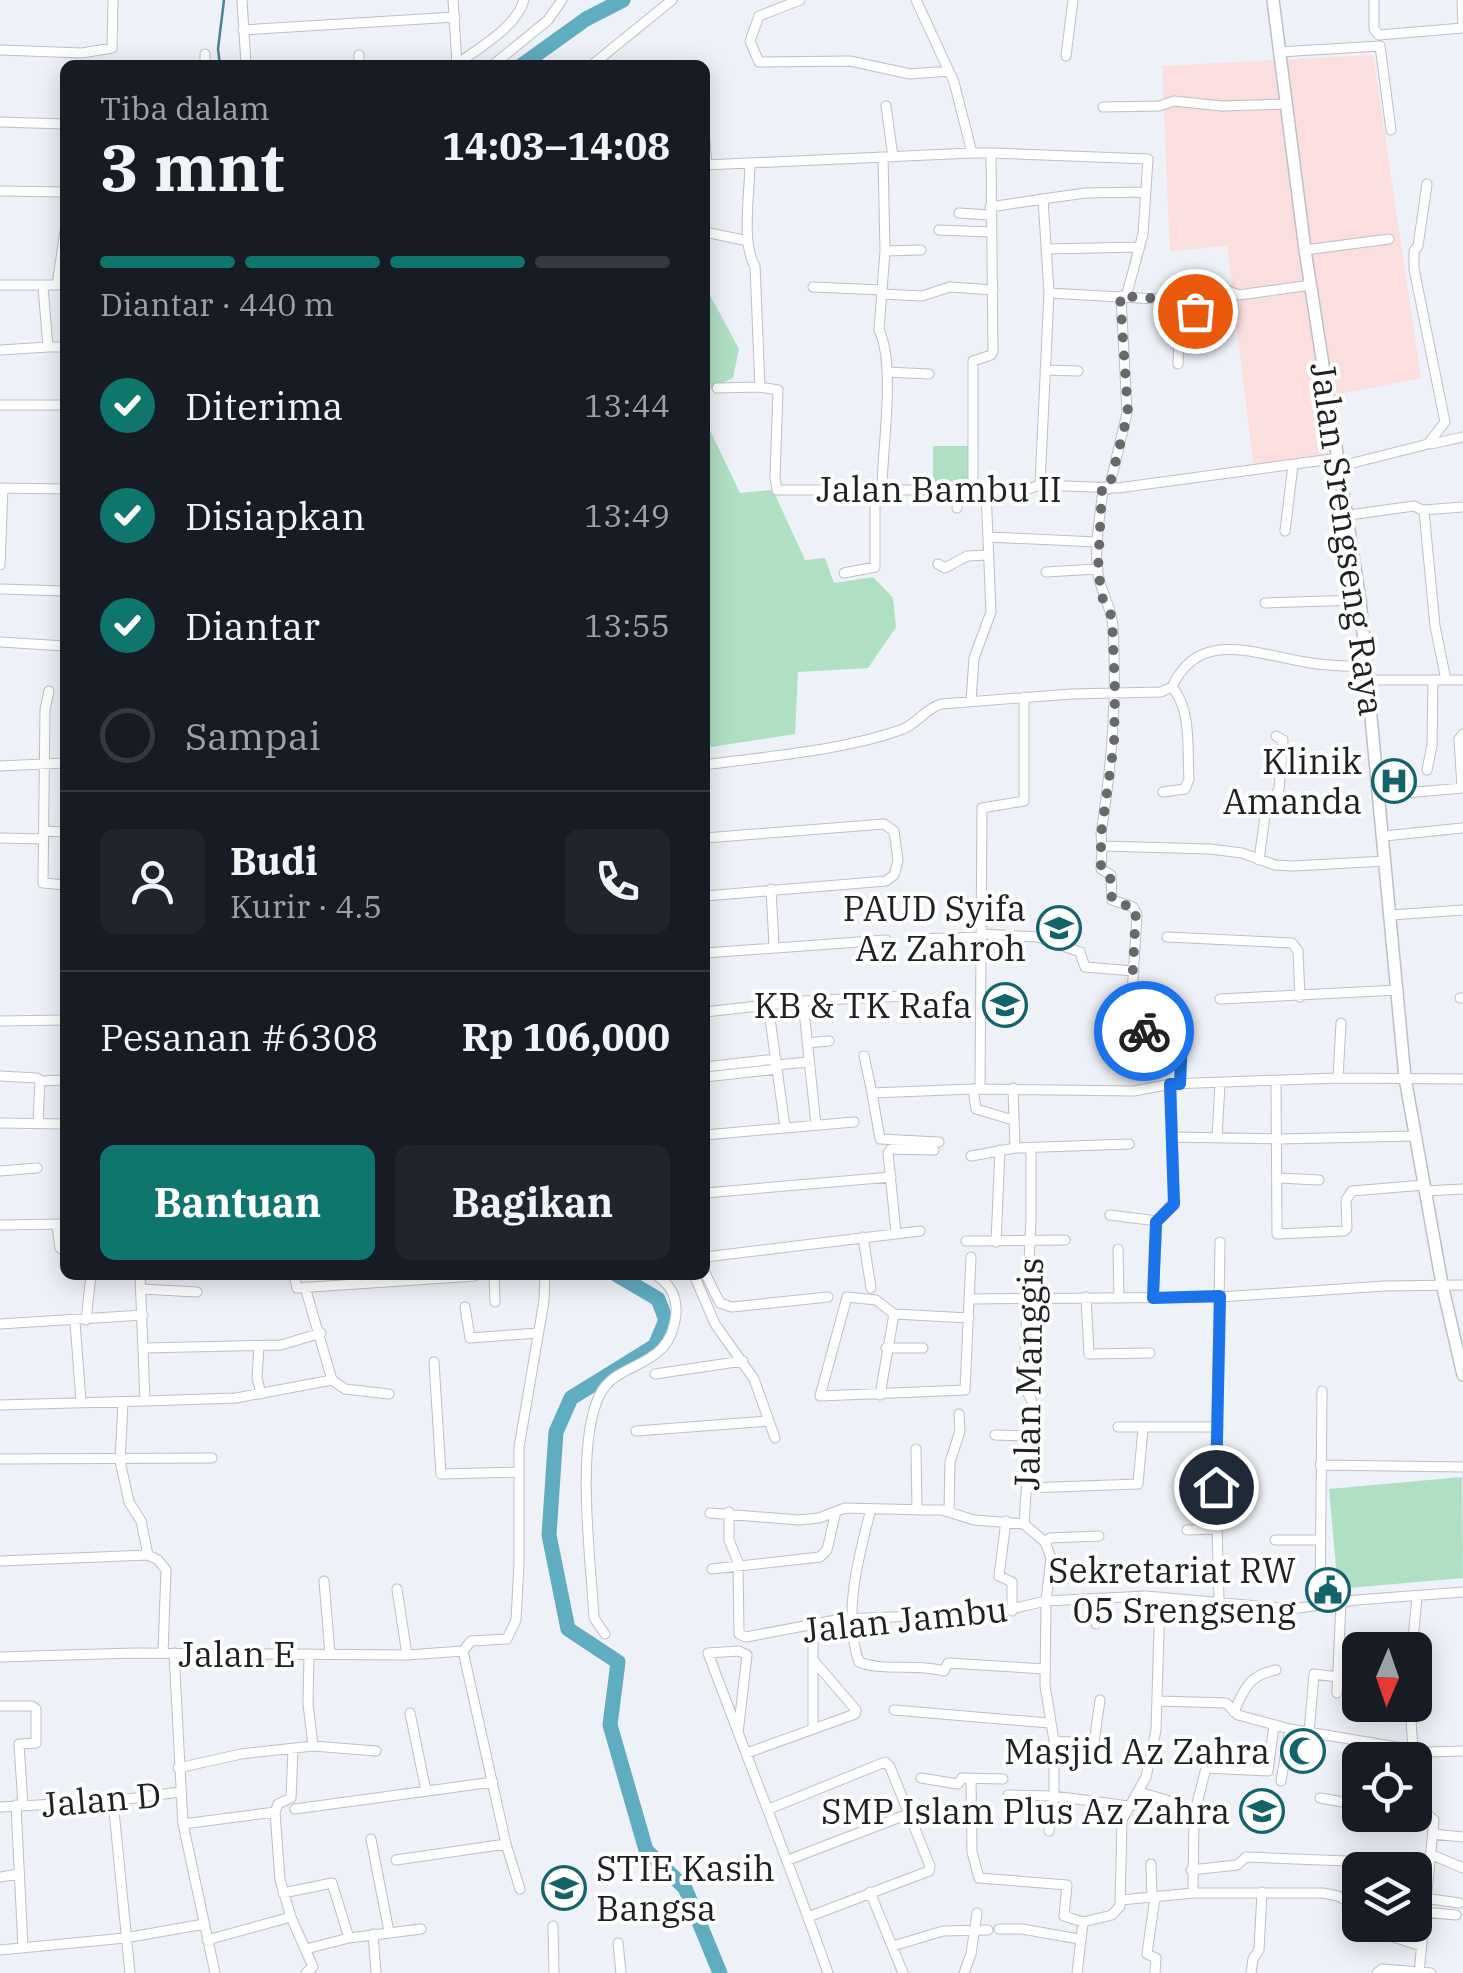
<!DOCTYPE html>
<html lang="id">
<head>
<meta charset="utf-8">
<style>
	:root { --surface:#171b24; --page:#20242c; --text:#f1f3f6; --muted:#9ea1a6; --line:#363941; --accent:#0f766e }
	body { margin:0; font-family:"IBM Plex Serif",serif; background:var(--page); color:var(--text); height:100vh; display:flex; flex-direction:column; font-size:38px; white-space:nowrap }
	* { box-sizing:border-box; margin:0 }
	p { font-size:32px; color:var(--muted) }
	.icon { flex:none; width:55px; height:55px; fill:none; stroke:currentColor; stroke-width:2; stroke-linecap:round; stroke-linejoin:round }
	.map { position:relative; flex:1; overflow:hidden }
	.details { position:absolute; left:60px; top:60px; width:650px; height:1220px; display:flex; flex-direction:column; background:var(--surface); border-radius:15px; box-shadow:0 5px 25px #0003 }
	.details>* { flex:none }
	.needle { width:65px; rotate:182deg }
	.tools { position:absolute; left:1342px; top:1632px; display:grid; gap:20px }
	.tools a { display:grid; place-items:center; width:90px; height:90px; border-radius:15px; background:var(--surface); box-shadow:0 5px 25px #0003; font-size:50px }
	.pin { position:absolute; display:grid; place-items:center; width:85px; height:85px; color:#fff; margin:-42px; border:5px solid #fff; border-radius:50%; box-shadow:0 2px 10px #0007 }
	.courier { position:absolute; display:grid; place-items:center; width:100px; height:100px; margin:-50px; border:8px solid #1a73e8; border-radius:50%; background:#fff; color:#222; box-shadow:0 2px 12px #0007 }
	.overview em { font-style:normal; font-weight:700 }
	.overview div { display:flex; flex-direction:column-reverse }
	.overview { display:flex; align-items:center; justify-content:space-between; height:170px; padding:0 40px }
	h1 { font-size:65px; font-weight:700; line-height:75px }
	.bar { display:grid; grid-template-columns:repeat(4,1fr); gap:15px 10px; align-content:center; height:120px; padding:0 40px }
	.bar i { height:12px; border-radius:8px; background:var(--line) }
	.bar .current { background:var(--accent) }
	.bar p { grid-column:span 4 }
	.line { display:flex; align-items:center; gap:25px; padding:0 40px; border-top:2px solid var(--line) }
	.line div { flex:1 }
	.round { display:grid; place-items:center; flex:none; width:105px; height:105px; border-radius:15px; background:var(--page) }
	ol { padding:0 40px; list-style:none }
	li { display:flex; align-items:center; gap:30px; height:110px }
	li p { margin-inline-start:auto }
	li .icon { padding:10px; border-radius:50%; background:var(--accent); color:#fff; stroke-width:4 }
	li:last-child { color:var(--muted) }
	li i { width:55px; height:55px; border:5px solid var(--line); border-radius:50% }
	.primary-button { display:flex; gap:20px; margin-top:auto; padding:20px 40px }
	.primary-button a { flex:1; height:115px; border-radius:15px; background:var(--accent); color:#fff; font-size:40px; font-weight:700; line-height:115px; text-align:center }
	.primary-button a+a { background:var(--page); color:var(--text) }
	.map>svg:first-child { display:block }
</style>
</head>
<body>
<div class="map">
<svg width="1463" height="1973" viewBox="0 0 1463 1973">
	<rect width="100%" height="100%" fill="#eef1f7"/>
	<path fill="#fadfde" d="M1373 55 1421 378 1315 399 1330 461 1254 470 1227 246 1170 251 1162 66Z"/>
	<path fill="#b0e0c4" d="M705 286 739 349 733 378 705 391Z
		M705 420 740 493 773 490 805 560 825 558 834 583 873 577 893 598 896 627 868 668 798 672 795 734 705 748Z
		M933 446H970L969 487 933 486Z
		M1462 1477 1463 1578 1338 1589 1329 1489Z"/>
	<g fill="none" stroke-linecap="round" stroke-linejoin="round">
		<path stroke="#4c8291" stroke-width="2.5" d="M220 65 218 49 224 0"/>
		<path stroke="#60acc0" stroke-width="15" d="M522 65 586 19 623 0
			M617 1275 658 1299 666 1320 655 1346 571 1398 556 1432 549 1535 568 1629 618 1662 610 1725 646 1850 685 1888 720 1973"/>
		<g stroke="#bcbfc5" stroke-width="11">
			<path id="minor" d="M242 0 246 65
				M453 0 457 65
				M800 0 759 16 750 41 759 62 850 61 910 74 949 71
				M916 0 954 82 972 153H991L993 351 991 355 973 361V488
				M1374 0V29L1379 35 1463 28
				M1462 0 1463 28
				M243 30 455 17
				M0 50 82 53 112 48 113 0
				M1279 52 1380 46 1391 130
				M359 55V65
				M1066 56 1073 0
				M205 65V54
				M456 65C478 48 516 28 524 0
				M493 65 548 20 562 0
				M592 65 672 0
				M886 106 893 157
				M1103 107 1159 106 1174 101 1222 106 1286 104
				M0 122 65 124
				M705 142 707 165
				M991 153 1148 159 1143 234 1126 297
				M750 163C750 189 741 245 755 266L760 387
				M705 165 972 153
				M0 191 65 192
				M1043 199 1085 193 1144 192
				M990 207 1043 199 1049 293 1040 485
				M959 213 990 215
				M939 230 990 232
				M705 232 748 241
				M1047 249 1140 247
				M1305 250 1389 239
				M885 251 921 250
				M0 285H57L65 231
				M43 287 48 347H65
				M813 287 882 290
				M1049 293 1192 301 1206 292 1223 289 1239 295 1311 285
				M881 294 922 296 950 287 993 290
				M0 350 48 347
				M1178 364 1180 315 1194 313 1192 301
				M1045 370 1078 371
				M887 372 929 374
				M717 388 760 387 778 390 775 477 777 490H1025L1040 485 1118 488 1339 458
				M0 405H65
				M1431 444 1463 437
				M1341 466 1428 444 1445 422 1414 269V251L1418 246 1427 184
				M0 488 65 489
				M1103 489C1100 517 1094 546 1098 574 1101 592 1112 609 1113 626 1117 699 1112 762 1101 834L1102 846 1210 849 1242 853 1275 865 1293 866 1386 861
				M1109 489 1127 413 1121 296
				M882 491C882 448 896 365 879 330L885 251 883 157
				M957 508 959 489
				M1423 510 1463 507
				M1349 515 1414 506 1424 511 1435 626 1446 680
				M1285 531 1293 465
				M988 537 1097 542
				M938 564 945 568 967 556 988 555
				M0 565 3 488
				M1046 572 1098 569
				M844 573 875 567V491
				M0 589 65 591
				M1265 603 1360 600
				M0 642 65 646
				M1370 680H1463
				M49 691 45 710 43 883 65 885
				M971 701 974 658 991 612 986 490
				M705 765C768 756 843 751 903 729 918 723 925 709 941 704L1071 694 1161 692 1172 687C1199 628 1255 654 1305 662 1325 666 1347 666 1368 667
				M0 766 65 763
				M1427 770 1432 745 1433 680
				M1462 788 1459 739 1463 734
				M1163 792 1185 789 1189 779C1187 749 1192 710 1172 687
				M1381 795 1463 788
				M44 831 65 832
				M1384 836 1462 828
				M0 838 43 839
				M705 838 884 824 894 831 898 861 894 875 886 881 705 896
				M1102 846 1101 869 1111 875 1112 900 1133 907 1137 914 1130 1027 1133 1030 1181 1036 1180 1084
				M1259 860 1266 808 1279 790 1283 740 1276 736
				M771 889 774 946
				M1391 915 1463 910
				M982 934 1038 937 1080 952 1085 967 1134 971
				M1167 937 1292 943 1298 951 1300 997
				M913 939 982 937
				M705 953 886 940
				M1460 998H1463
				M1220 999 1398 990
				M803 1001 816 1125
				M768 1004 785 1127
				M705 1012 803 1001 907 996
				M0 1021 65 1020
				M807 1043 829 1041
				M864 1056 872 1093 973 1089 1134 1091 1171 1084 1338 1078 1463 1079
				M776 1065 809 1062
				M705 1067 776 1059
				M0 1076 37 1078 40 1081 65 1080
				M705 1077 777 1069
				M1338 1078 1341 1023
				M1276 1082 1277 1234 1344 1231 1347 1228 1346 1200 1352 1191 1424 1185
				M1013 1088 1015 1148
				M973 1089 976 1109 1013 1120
				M980 1089 982 808 1024 801V697
				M872 1093 880 1139 939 1142
				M0 1123 65 1124
				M38 1124 40 1081
				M705 1135 854 1122
				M1171 1137 1279 1139 1415 1136
				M1217 1138 1220 1084
				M1031 1148V1218L1024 1377 1025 1388 1032 1401 1024 1524 1045 1542 1051 1558 1046 1601 1045 1685 1054 1741V1796L1049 1831
				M971 1156 1015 1148 1129 1144
				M0 1171 37 1168
				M1278 1178 1319 1180
				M1425 1191 1463 1189
				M705 1193 891 1177
				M1110 1215 1157 1221
				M0 1225 65 1224
				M57 1225 60 1248 65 1251
				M896 1233 888 1153 891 1149 934 1150
				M863 1237 871 1288
				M966 1241 1065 1240
				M996 1242 1000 1150
				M1118 1249 1119 1298
				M705 1257 920 1231
				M705 1273 720 1303 732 1307 828 1297
				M294 1275 297 1288 475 1276
				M494 1275 495 1302
				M694 1275 715 1324 754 1379 775 1438
				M305 1287 332 1380
				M141 1289 197 1292
				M1086 1297 1089 1354 1150 1353
				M1153 1298 1157 1221 1174 1201 1171 1084
				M971 1299 1220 1297 1384 1286 1463 1285
				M465 1307 470 1338 538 1333
				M969 1318 894 1314 876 1300 847 1297 820 1396 965 1390 971 1257
				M86 1320 91 1275
				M75 1322 81 1401
				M0 1324 143 1315
				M259 1346 257 1378 261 1394
				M144 1348 281 1345 321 1333
				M886 1348H923
				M434 1362 441 1474 519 1472
				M655 1374 743 1361
				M332 1380 345 1389 389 1394
				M880 1395 894 1314
				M145 1401 236 1398 332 1380
				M123 1402 120 1461 129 1502 141 1521 148 1555 158 1560 166 1570 163 1653
				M0 1405 145 1401 140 1275
				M1118 1427H1218
				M636 1431 769 1421
				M995 1435 1031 1436
				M916 1449 917 1510
				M0 1459 212 1458
				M1320 1465 1463 1467
				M1195 1486 1216 1487
				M1027 1488 1138 1484 1143 1428
				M871 1509C859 1555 842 1615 859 1662 885 1672 916 1663 944 1671L948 1663 1045 1669
				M729 1512V1540L738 1562 739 1634 746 1637 841 1619 994 1613 1046 1601 1145 1596 1291 1609 1356 1600 1463 1592
				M949 1512 950 1462 960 1431 959 1414
				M710 1513 799 1520 819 1518 845 1508 927 1510H942L974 1520 1024 1524
				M1006 1521 999 1576 1012 1582V1611
				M1187 1530 1216 1529
				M1275 1540H1320
				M1045 1542 1050 1538 1099 1536
				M0 1561 148 1555
				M712 1569 820 1557 827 1550 836 1511
				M324 1581 330 1654
				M397 1589 407 1655
				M1219 1601 1216 1487 1220 1242
				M1320 1605 1322 1391
				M1096 1624 1097 1599
				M605 1634 594 1618C591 1561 575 1444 600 1394 618 1359 671 1371 676 1313 677 1296 670 1284 656 1275
				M813 1637V1729
				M1412 1650 1417 1597
				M463 1651 471 1641 507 1639 516 1620 519 1563V1447L544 1301 545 1275
				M463 1651 506 1844 520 1889
				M174 1653 183 1824 215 1973
				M0 1657 135 1653 407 1655 463 1651
				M1337 1693 1341 1602
				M1159 1701 1226 1703 1238 1715 1290 1729 1426 1752 1463 1751
				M1410 1705 1413 1750
				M0 1706H32L36 1709V1743L19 1744 23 1806
				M894 1710 1049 1723
				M1234 1712C1244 1689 1249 1675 1276 1670
				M410 1713 426 1791
				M738 1733 747 1655 739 1651 708 1653C748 1760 790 1865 828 1973
				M1309 1733 1314 1674 1338 1677
				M1054 1741 1094 1743 1100 1700
				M313 1746 376 1751
				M747 1753 855 1714 856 1710 814 1661
				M178 1768 241 1754 313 1746 308 1704 309 1654
				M921 1778 958 1784 962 1778 1003 1779
				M971 1779 972 1852 979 1878 1067 1885 1064 1916 1083 1922
				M1281 1781 1290 1729
				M1139 1792 1180 1804
				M1008 1795 1054 1796 1128 1806
				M1320 1798 1360 1805
				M113 1801 130 1973
				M16 1805 23 1948
				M0 1807 113 1801 179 1792
				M295 1809 493 1782
				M769 1809 885 1762 890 1767 930 1866 929 1871 808 1917
				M275 1812 278 1804 291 1798 293 1749
				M183 1824 275 1812
				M1433 1834 1463 1837
				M371 1839 389 1932
				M1430 1854 1463 1868
				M396 1860 506 1844
				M788 1860 908 1814
				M1151 1864 1152 1897
				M1191 1870 1237 1865 1246 1857 1347 1861
				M0 1877 19 1874
				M870 1892 903 1973
				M283 1893 332 1883 349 1938
				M1193 1893 1194 1815 1206 1768 1268 1771 1274 1725
				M1424 1898 1459 1903
				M1121 1900 1193 1893H1323L1338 1896 1360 1909
				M1424 1912 1456 1915
				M291 1917 313 1967 306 1973
				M1370 1925 1381 1933 1421 1946
				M553 1926 554 1973
				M999 1929H1022L1079 1939
				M373 1934 376 1973
				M207 1940 291 1917 280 1880 275 1812
				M618 1943 621 1973
				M893 1946 943 1931 988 1930
				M306 1949 349 1938 421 1929
				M0 1950 125 1938 204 1924
				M964 1973 971 1954 977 1913
				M1077 1973 1083 1922 1112 1915 1120 1906 1122 1820 1146 1777 1156 1730 1160 1597
				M1155 1973 1156 1958 1147 1954 1155 1897
				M1251 1973 1253 1959 1259 1950 1262 1892
				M1377 1973 1382 1969 1431 1973
				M1419 1973 1434 1820 1425 1812 1426 1752"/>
		</g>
		<g stroke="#bcbfc5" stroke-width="14">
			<path id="major" d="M1273 0 1305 250 1360 600 1405 1078 1442 1284 1463 1375"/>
		</g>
		<use href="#minor" stroke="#fff" stroke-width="9"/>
		<use href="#major" stroke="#fff" stroke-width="11"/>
	</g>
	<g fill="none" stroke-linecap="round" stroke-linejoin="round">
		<path stroke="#67696d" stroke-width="10" stroke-dasharray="0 18" d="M1144 1031 1133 1030 1130 1025 1136 909 1112 900 1110 875 1101 868V834L1114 744 1115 692 1112 617 1103 600 1098 570 1102 489 1109 488 1128 413 1120 296 1192 301 1195 311"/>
		<path stroke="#1a73e8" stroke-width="12" d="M1144 1031 1182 1038 1180 1084H1170L1174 1204 1156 1222 1153 1298 1220 1296 1216 1487"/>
	</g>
	<defs>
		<g id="hospital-ring" transform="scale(2.25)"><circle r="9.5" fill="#fefefe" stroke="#13636a" stroke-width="1.5"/><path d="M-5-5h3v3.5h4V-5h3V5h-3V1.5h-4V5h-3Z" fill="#13636a"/></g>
		<g id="school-ring" transform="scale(2.25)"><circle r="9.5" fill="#fefefe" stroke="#13636a" stroke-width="1.5"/><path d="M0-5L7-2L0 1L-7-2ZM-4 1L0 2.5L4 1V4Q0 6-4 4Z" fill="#13636a"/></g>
		<g id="civic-ring" transform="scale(2.25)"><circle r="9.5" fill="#fefefe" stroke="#13636a" stroke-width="1.5"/><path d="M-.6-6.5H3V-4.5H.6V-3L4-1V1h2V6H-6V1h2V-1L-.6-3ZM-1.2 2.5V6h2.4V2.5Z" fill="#13636a"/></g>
		<g id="mosque-ring" transform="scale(2.25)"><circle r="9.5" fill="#fefefe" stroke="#13636a" stroke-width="1.5"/><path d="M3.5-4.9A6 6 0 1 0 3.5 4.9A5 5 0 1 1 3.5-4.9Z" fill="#13636a"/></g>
		<g id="university-ring" transform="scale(2.25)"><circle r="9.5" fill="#fefefe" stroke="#13636a" stroke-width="1.5"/><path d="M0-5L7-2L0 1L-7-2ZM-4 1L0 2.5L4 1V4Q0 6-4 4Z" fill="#13636a"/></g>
	</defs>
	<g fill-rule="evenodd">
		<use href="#hospital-ring" x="1394" y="781"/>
		<use href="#school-ring" x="1059" y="928"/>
		<use href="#school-ring" x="1005" y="1005"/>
		<use href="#civic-ring" x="1328" y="1590"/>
		<use href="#mosque-ring" x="1303" y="1751"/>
		<use href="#school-ring" x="1262" y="1811"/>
		<use href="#university-ring" x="564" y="1888"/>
	</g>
	<g text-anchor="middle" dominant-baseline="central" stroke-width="8" stroke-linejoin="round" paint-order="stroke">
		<g font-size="35" fill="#1f2022" stroke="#fefefe">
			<text x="939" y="489">Jalan Bambu II</text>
			<text transform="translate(1348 539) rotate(82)">Jalan Srengseng Raya</text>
			<text transform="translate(1028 1374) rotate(-89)">Jalan Manggis</text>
			<text transform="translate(905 1619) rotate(-6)">Jalan Jambu</text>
			<text x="237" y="1654">Jalan E</text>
			<text transform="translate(101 1799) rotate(-5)">Jalan D</text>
		</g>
		<g font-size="35" fill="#1f2022" stroke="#fefefe" text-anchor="end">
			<text x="1362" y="761">Klinik<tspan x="1362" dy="40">Amanda</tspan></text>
			<text x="1026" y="908">PAUD Syifa<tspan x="1026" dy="40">Az Zahroh</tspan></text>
			<text x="972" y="1005">KB &amp; TK Rafa</text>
			<text x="1296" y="1570">Sekretariat RW<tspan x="1296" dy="40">05 Srengseng</tspan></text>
			<text x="1270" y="1751">Masjid Az Zahra</text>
			<text x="1230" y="1811">SMP Islam Plus Az Zahra</text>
			<text x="596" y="1868" text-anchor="start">STIE Kasih<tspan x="596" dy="40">Bangsa</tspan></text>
		</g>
	</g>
</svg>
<div class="tools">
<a><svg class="needle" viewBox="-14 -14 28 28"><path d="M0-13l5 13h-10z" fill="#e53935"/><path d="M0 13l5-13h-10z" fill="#9ea1a6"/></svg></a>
<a><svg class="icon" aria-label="locate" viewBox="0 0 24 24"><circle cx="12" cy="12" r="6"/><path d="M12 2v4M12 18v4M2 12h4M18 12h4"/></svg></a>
<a><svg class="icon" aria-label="layers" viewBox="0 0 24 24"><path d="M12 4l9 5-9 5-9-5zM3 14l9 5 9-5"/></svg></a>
</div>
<div class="pin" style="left:1195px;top:311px;background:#ea580c"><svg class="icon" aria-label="bag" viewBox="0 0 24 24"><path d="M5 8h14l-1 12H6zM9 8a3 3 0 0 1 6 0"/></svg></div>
<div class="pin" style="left:1216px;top:1487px;background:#1f2937"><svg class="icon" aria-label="home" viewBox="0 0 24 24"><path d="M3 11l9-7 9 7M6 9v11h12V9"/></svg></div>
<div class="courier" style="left:1144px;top:1031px"><svg class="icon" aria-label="bike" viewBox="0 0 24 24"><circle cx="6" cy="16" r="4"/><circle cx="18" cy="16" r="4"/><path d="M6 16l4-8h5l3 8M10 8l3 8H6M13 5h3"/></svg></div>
<section class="details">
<div class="overview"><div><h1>3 mnt</h1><p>Tiba dalam</p></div><em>14:03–14:08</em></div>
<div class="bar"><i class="current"></i><i class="current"></i><i class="current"></i><i></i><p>Diantar · 440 m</p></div>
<ol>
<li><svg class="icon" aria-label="check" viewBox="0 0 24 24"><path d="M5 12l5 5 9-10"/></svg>Diterima<p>13:44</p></li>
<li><svg class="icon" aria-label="check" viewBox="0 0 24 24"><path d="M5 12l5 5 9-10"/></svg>Disiapkan<p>13:49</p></li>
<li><svg class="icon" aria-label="check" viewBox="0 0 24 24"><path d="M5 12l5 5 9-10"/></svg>Diantar<p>13:55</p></li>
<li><i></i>Sampai</li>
</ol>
<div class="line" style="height:180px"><a class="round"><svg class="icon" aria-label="person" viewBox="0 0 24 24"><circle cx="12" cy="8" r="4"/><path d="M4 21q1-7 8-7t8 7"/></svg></a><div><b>Budi</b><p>Kurir · 4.5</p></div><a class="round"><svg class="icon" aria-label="phone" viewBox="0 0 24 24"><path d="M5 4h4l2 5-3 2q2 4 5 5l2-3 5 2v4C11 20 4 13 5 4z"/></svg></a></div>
<div class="line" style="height:130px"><div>Pesanan #6308</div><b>Rp 106,000</b></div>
<div class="primary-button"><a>Bantuan</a><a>Bagikan</a></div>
</section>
</div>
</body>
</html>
